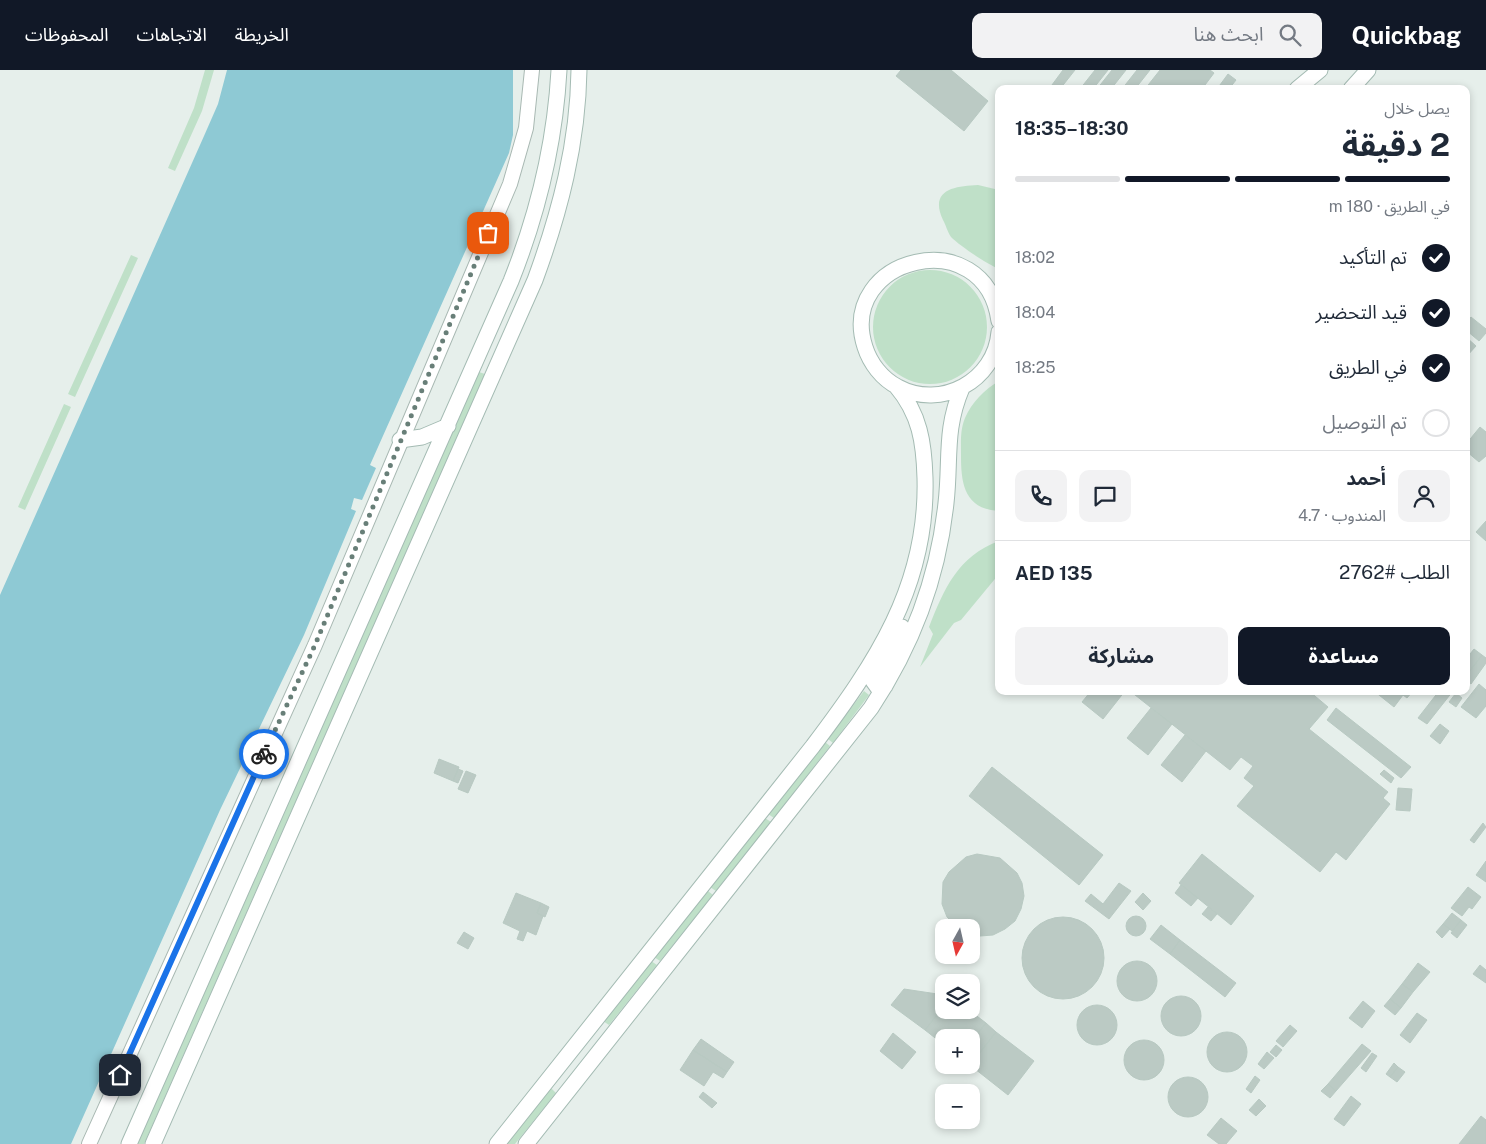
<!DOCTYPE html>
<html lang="ar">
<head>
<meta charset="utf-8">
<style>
	:root { --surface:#fff; --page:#f2f2f3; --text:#1f2937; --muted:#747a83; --line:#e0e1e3; --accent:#111827 }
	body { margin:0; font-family:"Public Sans","Noto Sans Arabic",sans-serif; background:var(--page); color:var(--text); direction:rtl; height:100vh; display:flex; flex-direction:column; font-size:19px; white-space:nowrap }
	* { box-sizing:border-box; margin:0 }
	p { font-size:16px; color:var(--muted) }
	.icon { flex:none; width:28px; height:28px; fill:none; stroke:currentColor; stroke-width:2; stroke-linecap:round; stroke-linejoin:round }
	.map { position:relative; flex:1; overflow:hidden; direction:ltr }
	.sheet { position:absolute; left:995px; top:15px; width:475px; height:610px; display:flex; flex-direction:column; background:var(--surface); border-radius:10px; box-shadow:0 2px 8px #0003; direction:rtl }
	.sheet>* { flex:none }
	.needle { width:32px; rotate:188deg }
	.fabs { position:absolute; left:935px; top:849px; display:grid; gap:10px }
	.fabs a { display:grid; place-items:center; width:45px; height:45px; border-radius:10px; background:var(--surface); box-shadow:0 2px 8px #0003; font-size:25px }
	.pin { position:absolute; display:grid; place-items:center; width:42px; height:42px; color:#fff; margin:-21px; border-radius:10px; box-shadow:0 2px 8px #0006 }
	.courier { position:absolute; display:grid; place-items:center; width:50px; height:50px; margin:-25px; border:4px solid #1a73e8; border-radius:50%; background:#fff; color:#222; box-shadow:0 1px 6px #0007 }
	.summary em { font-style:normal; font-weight:700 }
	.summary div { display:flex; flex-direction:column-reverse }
	.summary { display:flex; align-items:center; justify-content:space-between; height:85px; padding:0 20px }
	h1 { font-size:32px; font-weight:700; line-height:38px }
	.bar { display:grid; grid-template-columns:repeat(4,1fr); gap:8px 5px; align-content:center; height:60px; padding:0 20px }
	.bar i { height:6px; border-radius:4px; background:var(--line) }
	.bar .on { background:var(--accent) }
	.bar p { grid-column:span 4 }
	.line { display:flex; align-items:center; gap:12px; padding:0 20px; border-top:1px solid var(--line) }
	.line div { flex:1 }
	.round { display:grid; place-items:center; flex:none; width:52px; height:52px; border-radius:10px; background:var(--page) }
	ol { padding:0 20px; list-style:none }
	li { display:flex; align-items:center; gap:15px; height:55px }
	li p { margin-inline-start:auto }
	li .icon { padding:5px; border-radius:50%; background:var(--accent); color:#fff; stroke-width:4 }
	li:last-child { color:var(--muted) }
	li i { width:28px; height:28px; border:2px solid var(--line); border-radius:50% }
	.action { display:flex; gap:10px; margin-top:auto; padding:10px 20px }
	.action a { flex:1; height:58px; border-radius:10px; background:var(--accent); color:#fff; font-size:20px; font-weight:700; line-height:58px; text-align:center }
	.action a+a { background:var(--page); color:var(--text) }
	header { display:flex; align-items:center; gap:30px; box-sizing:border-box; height:70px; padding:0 25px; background:var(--accent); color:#fff }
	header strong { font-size:24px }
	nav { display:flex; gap:28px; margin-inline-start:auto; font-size:18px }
	.search { width:350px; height:45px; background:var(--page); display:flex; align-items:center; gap:12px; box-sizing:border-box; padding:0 18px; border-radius:10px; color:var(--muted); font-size:19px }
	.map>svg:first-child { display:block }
</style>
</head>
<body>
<header>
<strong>Quickbag</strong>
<div class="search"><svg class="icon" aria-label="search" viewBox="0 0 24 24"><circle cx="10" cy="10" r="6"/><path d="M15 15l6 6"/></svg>ابحث هنا</div>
<nav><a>الخريطة</a><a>الاتجاهات</a><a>المحفوظات</a></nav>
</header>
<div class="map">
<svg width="1486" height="1074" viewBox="0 0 1486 1074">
	<rect width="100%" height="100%" fill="#e6efeb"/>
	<path fill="#bfe0c8" d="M205 0H214L202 41 175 101 168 98 194 38Z
		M978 115 999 120V199C987 194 960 176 951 167 947 161 946 155 943 150 929 120 954 116 978 115Z
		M131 185 138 188 75 327 68 324Z
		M873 257a57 57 0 1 1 114 0a57 57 0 1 1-114 0Z
		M479 302 485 304 144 1074H137Z
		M999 311V441C964 439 961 413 961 386 961 372 960 360 965 348 972 332 984 320 999 311Z
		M64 334 71 337 25 440 18 437Z
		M999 471V504L961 550 954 553 920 597 933 564 929 557C944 519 958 486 999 471Z
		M864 621 869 625 833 673 828 669Z
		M825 672 830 676 774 748 768 744Z
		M765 748 771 752 716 821 710 817Z
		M708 821 713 825 660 891 654 887Z
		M651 891 657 895 609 955 603 951Z
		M551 1018 556 1023 515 1074H506Z"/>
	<path fill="#8ec9d4" d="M227 0H513V65L509 83 370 395 376 398 362 430 354 428 351 439 356 441 304 565 220 740 71 1074H0V525L204 66 218 34Z"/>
	<path fill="#bbcac4" stroke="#b8c9c2" d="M901 0H951L988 31 964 61 896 6Z
		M1063 0H1075L1060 19H1049Z
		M1095 0H1108L1093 19H1080Z
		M1112 0H1126L1111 19H1097Z
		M1137 0H1150L1135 19H1122Z
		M1160 0H1210L1214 3 1202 19H1145Z
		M1228 4 1236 10 1229 19H1217Z
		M1471 247 1486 259V263L1479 271 1466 260V253Z
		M1466 267 1476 276 1466 287Z
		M1480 357 1486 362V386L1479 392 1466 381V374Z
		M1486 451V471L1476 462Z
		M1474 579 1482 585 1466 606V589Z
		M1482 585 1486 588V593L1471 614 1466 610V606Z
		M1479 614 1486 620V636L1476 648 1461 637Z
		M1091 621H1125L1103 649 1082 632Z
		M1130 621H1309L1328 637 1309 659 1388 722 1383 728 1390 734 1346 790 1336 782 1320 802 1237 736 1254 716 1244 708 1253 696 1241 687 1230 700Z
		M1374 621H1413L1407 628 1403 625 1394 637Z
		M1439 621H1453L1427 654 1418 648Z
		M1456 623 1462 628 1456 637 1449 632Z
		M1151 638 1172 654 1148 685 1127 668Z
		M1336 638 1411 697 1401 708 1327 650Z
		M1440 654 1449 661 1440 674 1430 666Z
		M1185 665 1206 681 1182 712 1161 695Z
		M439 689 459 697 453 711 434 703Z
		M992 697 1103 785 1079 815 969 726Z
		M458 699 463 701 458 713 453 711Z
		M1384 700 1394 708 1391 713 1380 704Z
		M466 701 476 705 468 723 458 719Z
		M1398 718 1412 719 1410 741 1396 740Z
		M1483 753 1486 757 1474 773 1470 770Z
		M977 784 1000 788 1017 803 1022 813 1024 826 1021 839 1015 851 1005 859 993 865 980 866 971 864V858H958L947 847 942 834 943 812 949 802 966 787Z
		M1202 784 1254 826 1231 855 1179 813Z
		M1486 791V812L1476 805Z
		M1119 813 1131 821 1109 849 1085 831 1091 824 1103 834Z
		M1181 815 1198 828 1191 836 1175 823Z
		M1468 817 1481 827 1472 839 1469 837 1462 846 1451 838Z
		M516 823 541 833 537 843 543 846 536 865 527 861 523 871 517 869 520 861 503 853Z
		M1143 823 1151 831 1143 840 1135 832Z
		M541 833 549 837 545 847 537 843Z
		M1208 837 1217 844 1211 851 1202 844Z
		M1452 843 1461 850 1452 861 1443 854Z
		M1126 856a10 10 0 1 1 20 0a10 10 0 1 1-20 0Z
		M1022 888a41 41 0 1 1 82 0a41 41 0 1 1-82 0Z
		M1461 850 1467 855 1457 868 1451 863Z
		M1443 854 1450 859 1442 868 1436 862Z
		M1161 855 1180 870 1170 884 1150 869Z
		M464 862 474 868 468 879 457 873Z
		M1180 870 1236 913 1225 927 1170 884Z
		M1117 911a20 20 0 1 1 40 0a20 20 0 1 1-40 0Z
		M1418 893 1430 902 1413 922 1402 914Z
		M1480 895 1486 900V913L1473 904Z
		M1402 914 1413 922 1401 938 1390 929Z
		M904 919 944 925V936L925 960 891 935Z
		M1161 946a20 20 0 1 1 40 0a20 20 0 1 1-40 0Z
		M1390 929 1401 938 1395 945 1384 936Z
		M1363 931 1375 941 1362 958 1349 948Z
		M1077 955a20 20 0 1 1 40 0a20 20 0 1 1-40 0Z
		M944 936V940H969L986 953 971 972V968H944V975L925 960Z
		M1417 943 1427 950 1410 973 1400 965Z
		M986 953 996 962 971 994V972Z
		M1290 955 1297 961 1283 977 1276 971Z
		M1207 982a20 20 0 1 1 40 0a20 20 0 1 1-40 0Z
		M996 962 1034 991 1008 1025 970 995Z
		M893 963 916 982 902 999 880 981Z
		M701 969 734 992 727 1002 693 980Z
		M1124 990a20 20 0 1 1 40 0a20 20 0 1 1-40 0Z
		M1362 974 1371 981 1336 1021 1328 1014Z
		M1276 975 1282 980 1276 987 1270 982Z
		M693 980 727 1002 723 1008 713 1002 704 1016 680 1000Z
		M1267 982 1274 988 1264 999 1258 994Z
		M1372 983 1377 986 1366 1002 1361 998Z
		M1394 993 1398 997 1390 1007 1386 1004Z
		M1398 997 1405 1002 1397 1012 1390 1007Z
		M1255 1006 1260 1010 1251 1023 1246 1019Z
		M1168 1027a20 20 0 1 1 40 0a20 20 0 1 1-40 0Z
		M1328 1014 1336 1021 1330 1028 1321 1021Z
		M703 1022 717 1033 712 1038 699 1027Z
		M1351 1026 1361 1034 1344 1056 1334 1049Z
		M1259 1029 1266 1036 1256 1046 1249 1040Z
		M1481 1046 1486 1050V1074H1459Z
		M1221 1048 1237 1061 1226 1074H1219L1207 1065Z"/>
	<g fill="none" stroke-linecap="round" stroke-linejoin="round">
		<g stroke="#a8b8b2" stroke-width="16">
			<path id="street" d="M89 1074 315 575 510 114 526 58 532 0"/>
		</g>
		<g stroke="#a4bbb3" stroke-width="17">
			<path id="secondary" d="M1297 19 1320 0
				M1351 19 1368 0
				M999 251C985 150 836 187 865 277 870 293 882 309 898 317 941 340 995 311 999 262
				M400 370 422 367 448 356
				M885 616 878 618 873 611 885 593 902 557
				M129 1074 511 211C538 143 555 73 559 0
				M153 1074 535 210C560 142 578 73 579 0
				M497 1074 813 676C875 594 928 516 925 408 924 373 920 344 896 316
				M526 1074 871 638C913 575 938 509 946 433 951 390 944 360 962 318"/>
		</g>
		<use href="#street" stroke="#fff" stroke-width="14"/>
		<use href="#secondary" stroke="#fff" stroke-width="15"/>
	</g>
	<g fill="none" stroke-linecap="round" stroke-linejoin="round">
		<path stroke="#687f78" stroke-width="5" stroke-dasharray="0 9" d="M264 684 315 575 488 163"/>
		<path stroke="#1a73e8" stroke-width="6" d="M120 1005 264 684"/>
	</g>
</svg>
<div class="fabs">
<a><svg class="needle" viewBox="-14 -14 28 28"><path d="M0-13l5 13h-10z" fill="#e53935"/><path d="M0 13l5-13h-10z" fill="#747a83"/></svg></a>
<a><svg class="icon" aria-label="layers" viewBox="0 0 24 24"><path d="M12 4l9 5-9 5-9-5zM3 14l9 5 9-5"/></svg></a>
<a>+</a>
<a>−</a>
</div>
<div class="pin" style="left:488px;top:163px;background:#ea580c"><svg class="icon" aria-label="bag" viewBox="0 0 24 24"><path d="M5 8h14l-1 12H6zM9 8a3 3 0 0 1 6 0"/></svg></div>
<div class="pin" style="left:120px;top:1005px;background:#1f2937"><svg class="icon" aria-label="home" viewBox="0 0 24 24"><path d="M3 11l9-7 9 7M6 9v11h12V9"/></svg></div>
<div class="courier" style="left:264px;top:684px"><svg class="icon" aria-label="bike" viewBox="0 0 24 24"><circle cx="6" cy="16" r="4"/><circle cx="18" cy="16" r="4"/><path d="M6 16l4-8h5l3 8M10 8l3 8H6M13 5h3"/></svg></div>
<section class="sheet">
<div class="summary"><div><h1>2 دقيقة</h1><p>يصل خلال</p></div><em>18:30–18:35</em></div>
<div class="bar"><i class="on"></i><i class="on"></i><i class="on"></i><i></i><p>في الطريق · 180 m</p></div>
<ol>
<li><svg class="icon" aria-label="check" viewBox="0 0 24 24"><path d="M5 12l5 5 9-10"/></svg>تم التأكيد<p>18:02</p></li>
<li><svg class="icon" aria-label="check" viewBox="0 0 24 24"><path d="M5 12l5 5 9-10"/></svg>قيد التحضير<p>18:04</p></li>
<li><svg class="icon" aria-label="check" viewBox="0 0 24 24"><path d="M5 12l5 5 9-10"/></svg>في الطريق<p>18:25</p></li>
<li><i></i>تم التوصيل</li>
</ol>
<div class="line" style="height:90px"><a class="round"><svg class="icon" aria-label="person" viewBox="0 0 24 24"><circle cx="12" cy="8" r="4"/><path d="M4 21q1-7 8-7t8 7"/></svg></a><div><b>أحمد</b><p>المندوب · 4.7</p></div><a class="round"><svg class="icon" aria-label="chat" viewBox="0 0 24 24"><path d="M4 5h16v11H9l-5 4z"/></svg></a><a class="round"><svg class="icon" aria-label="phone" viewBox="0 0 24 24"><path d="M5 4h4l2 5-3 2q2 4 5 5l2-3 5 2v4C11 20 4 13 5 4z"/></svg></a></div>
<div class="line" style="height:65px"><div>الطلب #2762</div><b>AED 135</b></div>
<div class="action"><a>مساعدة</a><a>مشاركة</a></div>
</section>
</div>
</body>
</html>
